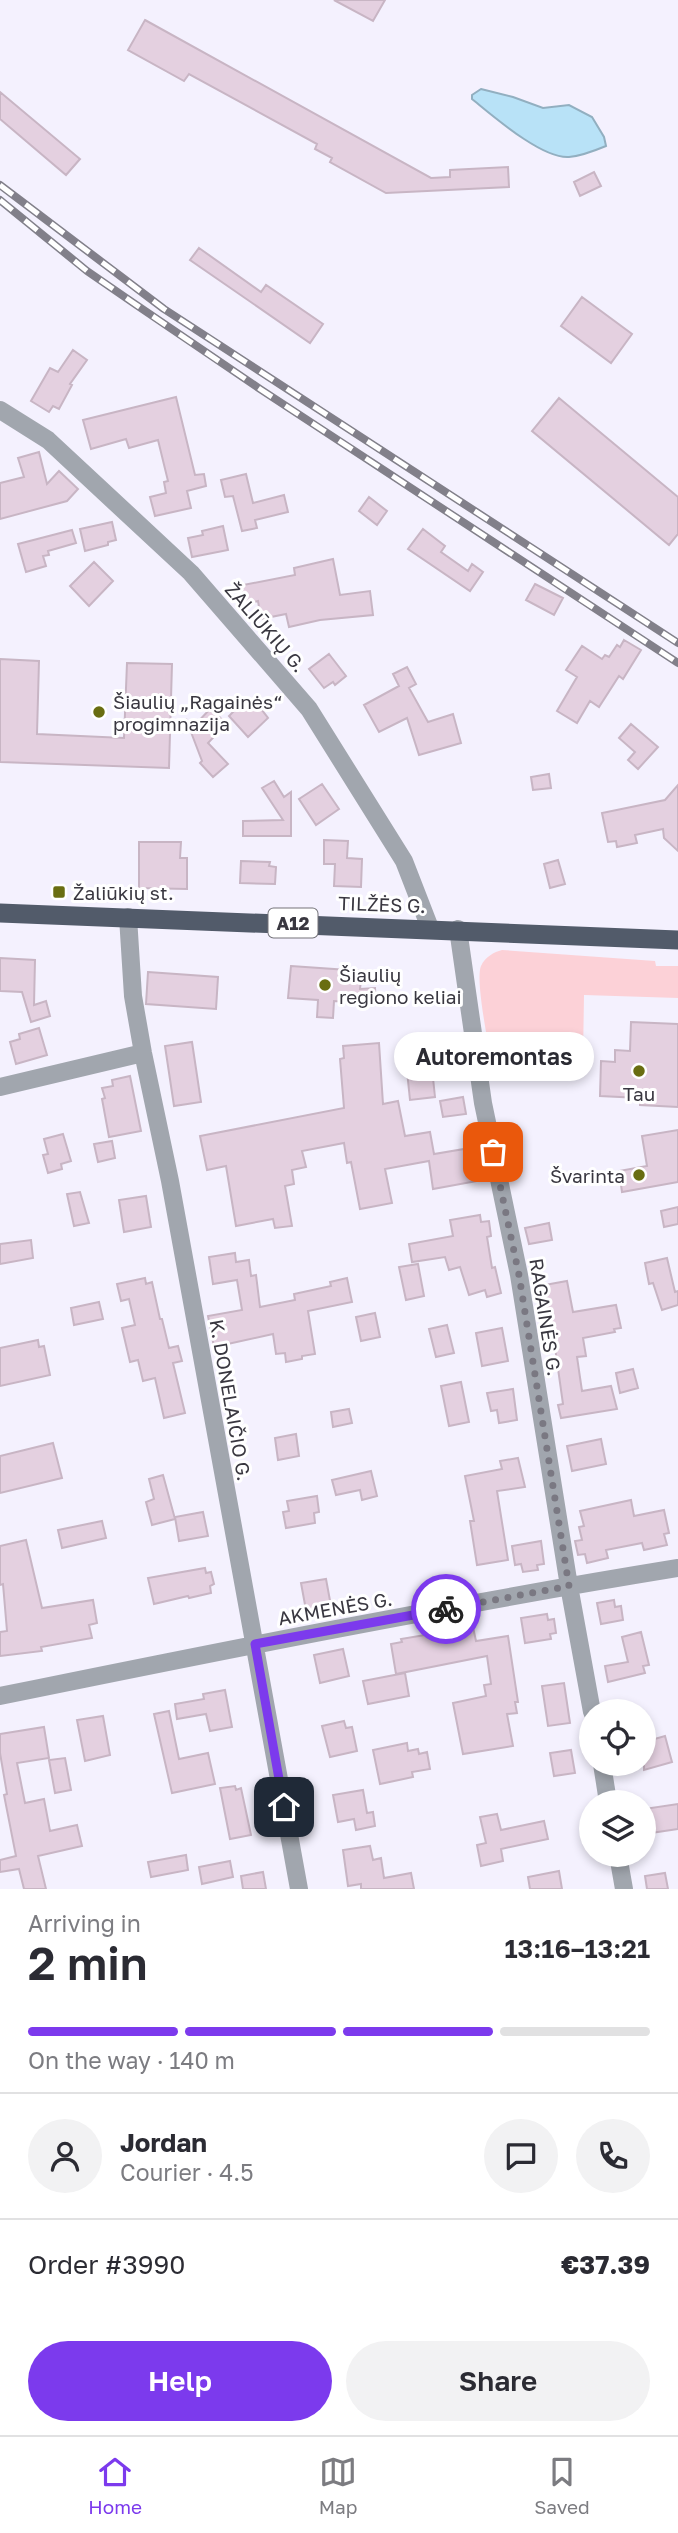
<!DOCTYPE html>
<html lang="en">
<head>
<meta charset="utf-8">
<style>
	:root { --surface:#fff; --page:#f2f2f3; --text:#2b2b33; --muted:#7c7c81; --line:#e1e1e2; --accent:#7c3aed }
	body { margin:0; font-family:"Golos Text",sans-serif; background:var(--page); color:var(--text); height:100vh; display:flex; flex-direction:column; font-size:26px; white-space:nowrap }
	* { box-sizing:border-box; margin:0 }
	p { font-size:23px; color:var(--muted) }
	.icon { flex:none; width:38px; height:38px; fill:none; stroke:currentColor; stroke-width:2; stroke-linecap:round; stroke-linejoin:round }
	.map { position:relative; height:1889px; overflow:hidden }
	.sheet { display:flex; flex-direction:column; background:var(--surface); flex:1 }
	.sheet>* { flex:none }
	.buttons { position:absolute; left:579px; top:1699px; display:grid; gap:14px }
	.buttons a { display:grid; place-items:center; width:77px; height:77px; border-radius:50%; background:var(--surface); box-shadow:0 4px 10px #0003; font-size:35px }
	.pin { position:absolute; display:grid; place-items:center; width:60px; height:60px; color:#fff; margin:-30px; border-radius:14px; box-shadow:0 4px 10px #0006 }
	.courier { position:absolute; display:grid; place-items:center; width:70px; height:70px; margin:-35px; border:5px solid #7c3aed; border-radius:50%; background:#fff; color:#222; box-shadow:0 2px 9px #0007 }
	.bubble { position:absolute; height:49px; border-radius:24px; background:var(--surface); box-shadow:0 4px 10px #0003; font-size:23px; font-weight:600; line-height:49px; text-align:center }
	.head em { font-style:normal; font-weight:600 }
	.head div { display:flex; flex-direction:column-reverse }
	.head { display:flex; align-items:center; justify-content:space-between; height:119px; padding:0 28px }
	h1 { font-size:46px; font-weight:600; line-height:52px }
	.bar { display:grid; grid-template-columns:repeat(4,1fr); gap:10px 7px; align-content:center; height:84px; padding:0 28px }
	.bar i { height:9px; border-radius:5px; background:var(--line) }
	.bar .on { background:var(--accent) }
	.bar p { grid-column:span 4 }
	.line { display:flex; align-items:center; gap:18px; padding:0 28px; border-top:2px solid var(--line) }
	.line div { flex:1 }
	.round { display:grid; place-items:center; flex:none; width:74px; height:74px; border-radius:37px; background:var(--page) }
	.action { display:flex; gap:14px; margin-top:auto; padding:14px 28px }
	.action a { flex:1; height:80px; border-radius:42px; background:var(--accent); color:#fff; font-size:28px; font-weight:600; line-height:80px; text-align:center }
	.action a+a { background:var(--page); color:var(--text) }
	.tabs { display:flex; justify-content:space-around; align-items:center; height:98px; border-top:2px solid var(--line); background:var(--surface); font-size:19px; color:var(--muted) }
	.tabs a { display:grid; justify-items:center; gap:4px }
	.tabs .on { color:var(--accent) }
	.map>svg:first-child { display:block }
</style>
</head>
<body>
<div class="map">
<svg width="678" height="1889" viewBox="0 0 678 1889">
	<rect width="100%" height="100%" fill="#f4f1fe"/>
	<path fill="#fcd1d7" d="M502 950 655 961 656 966H678V998L584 995 583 1057 492 1066C489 1047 475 980 481 966 485 957 494 952 502 950Z"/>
	<path fill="#b8e2f7" stroke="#92afc0" stroke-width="2" d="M481 89 513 97 543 108 569 105 592 117 604 137 606 146C594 151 582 156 569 157 542 159 493 116 472 99V95Z"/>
	<path fill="#e4d0e0" stroke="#c8b5c4" stroke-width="2" d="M334 0H385L373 21Z
		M145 20 431 178 450 177V170L508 167 509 187 386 193 330 162 332 158 315 149 317 144 189 74 184 81 128 50Z
		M0 92 80 159 66 175 0 119Z
		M594 172 601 186 580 196 574 182Z
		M199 248 261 292 266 285 323 324 310 343 190 260Z
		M582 297 632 334 611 363 561 326Z
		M73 350 87 360 70 384 72 385 59 409 53 406 49 412 31 401 50 368 58 372Z
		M176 397 195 475 204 474 206 486 187 491 191 508 155 516 150 497 166 493 164 482 168 481 158 440 129 448 126 439 91 449 83 420Z
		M559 398 678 497V534L669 545 532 431Z
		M39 452 47 484 59 471 78 489 67 501 0 519V483L24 477 18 458Z
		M246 474 253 503 284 495 288 512 255 520 257 528 242 531 233 496 225 497 221 480Z
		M369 497 387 511 377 525 359 511Z
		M112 522 116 540 108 542V545L85 551 80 529Z
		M223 526 228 550 192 557 188 538 203 535 202 531Z
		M423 529 445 546 441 552 468 571 472 564 483 572 470 591 408 549Z
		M72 530 76 543 48 551 49 555 43 556 46 566 26 572 18 544Z
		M333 559 340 595 370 591 373 615 320 620 289 627 286 614 261 619 258 601 242 605 238 586 295 575 294 568Z
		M94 562 113 581 89 606 70 586Z
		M535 584 563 598 554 615 526 600Z
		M624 640 641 650 623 679 619 676 599 707 590 701 577 723 557 711 577 677 566 670 582 646 602 659 605 655 609 657 617 645 620 647Z
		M329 654 346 676 335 685 333 682 324 688 309 669Z
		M0 659 39 661 37 734 124 738 127 663 172 664 169 768 0 762Z
		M407 667 416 684 409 688 428 722 453 714 461 743 419 755 407 718 379 732 364 705 399 686 393 674Z
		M256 697 265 707 262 710 268 718 248 737 229 716 246 699 250 703Z
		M211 708 226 724 208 743 228 764 213 777 200 763 202 761 186 719 193 727Z
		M631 724 658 747 638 769 628 760 635 752 619 738Z
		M549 774 551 788 533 790 531 777Z
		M274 781 284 797 291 792V836H243V821L283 820 262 788Z
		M322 784 339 809 316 825 299 799Z
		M678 785V851L664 838 663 829 635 835 637 843 617 847 616 841 608 842 602 813 665 800Z
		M324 840 348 841 347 858 362 859 361 887 334 886 335 864H324Z
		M139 842H181L180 858H187V889L139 888Z
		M558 860 565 884 550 888 544 864Z
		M241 861 270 862 269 866 276 867 275 884 240 883Z
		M0 958 35 960 34 1005 46 1001 50 1016 31 1022 22 992 0 991Z
		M291 966 362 971 360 989 375 988 376 1004 334 1001 333 1018 317 1017 318 1000 288 998Z
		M148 972 218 977 216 1009 146 1004Z
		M631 1022 678 1024V1107L640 1105V1098L600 1096 601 1061 615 1062V1050L630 1051Z
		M39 1028 47 1055 16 1064 10 1042 20 1039 19 1034Z
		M429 1040 435 1097 410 1100 404 1042Z
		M192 1042 201 1102 174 1106 165 1046Z
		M379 1043 383 1104 398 1101 405 1136 430 1132 434 1154 476 1147 479 1166H474L477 1181 433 1189 429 1161 385 1169 392 1203 360 1209 351 1162 347 1163 344 1143 302 1151 306 1167 292 1170 294 1184 285 1186 292 1226 275 1228 273 1219 236 1226 226 1166 207 1170 200 1136 344 1108 340 1059 344 1058 343 1046Z
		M130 1076 141 1131 109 1137 102 1099 105 1098 102 1088 113 1086 112 1080Z
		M463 1097 466 1114 443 1117 440 1101Z
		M678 1130V1182L622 1192 619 1171 647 1166 642 1136Z
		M63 1134 71 1161 61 1164 62 1169 48 1173 43 1155 48 1154 44 1139Z
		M112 1141 115 1158 98 1162 94 1144Z
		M80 1192 89 1223 74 1226 67 1194Z
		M146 1196 151 1227 124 1232 119 1200Z
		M678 1207V1224L664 1227 661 1211Z
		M480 1215 481 1222 489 1221 491 1236 487 1237 492 1268 495 1267 501 1293 487 1297 485 1290 469 1295 460 1267 449 1270 445 1257 412 1262 409 1244 453 1236 450 1220Z
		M549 1223 552 1240 529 1244 525 1228Z
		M31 1240 33 1258 0 1264V1244Z
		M235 1253 236 1262 249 1260 251 1276 256 1275 260 1307 295 1300 294 1294 331 1286 330 1282 347 1278 352 1302 308 1311 315 1354 302 1356V1359L286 1362 285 1353 276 1354 273 1334 214 1347 208 1316 242 1310 237 1280 213 1284 209 1257Z
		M667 1258 675 1292 678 1291V1305L662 1310 653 1283 649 1284 645 1263Z
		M418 1264 424 1296 406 1300 399 1267Z
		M145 1278 146 1284 152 1282 160 1319H162L169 1348 178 1346 182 1361 173 1363 185 1413 164 1418 155 1378 143 1381 138 1360 130 1362 122 1328 135 1325 129 1299 121 1301 117 1284Z
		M567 1281 573 1312 616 1305 621 1328 614 1329 615 1332 583 1338 586 1356 577 1357 582 1391 611 1386 617 1409 561 1418 558 1405 563 1404 552 1326 550 1327 548 1316 544 1317 539 1286Z
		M99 1302 103 1319 74 1325 71 1308Z
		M375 1313 380 1337 361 1341 356 1317Z
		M447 1325 454 1353 436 1357 429 1329Z
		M502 1328 508 1361 482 1366 476 1333Z
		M38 1340 39 1347 44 1346 50 1375 0 1386V1348Z
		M633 1369 638 1388 620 1393 616 1373Z
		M461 1382 469 1422 449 1426 441 1386Z
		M513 1389 517 1420 499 1423 497 1410 491 1411 487 1393Z
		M349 1409 352 1423 333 1427 331 1412Z
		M296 1434 299 1456 278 1460 275 1438Z
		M601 1439 606 1464 572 1471 567 1446Z
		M53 1443 62 1478 0 1493V1456Z
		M518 1458 525 1487 497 1491 508 1560 477 1565 470 1521H474L465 1476 502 1469 500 1461Z
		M371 1471 377 1496 362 1500 360 1490 336 1495 332 1480Z
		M163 1475 175 1519 152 1525 146 1502 154 1499 149 1479Z
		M317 1496 319 1512 314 1513 315 1523 286 1528 283 1512 289 1511 287 1501Z
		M631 1500 634 1516 664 1510 669 1533 664 1534 667 1545 644 1550 642 1543 606 1550 608 1558 587 1563 585 1554 578 1555 575 1541 582 1540 579 1527 584 1526 580 1511Z
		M203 1512 208 1536 179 1541 175 1517Z
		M102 1521 106 1538 62 1548 58 1530Z
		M26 1540 42 1608 93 1600 97 1623 89 1625 92 1638 41 1647 42 1651 0 1656V1632L7 1631 3 1584 0 1585V1546Z
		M541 1541 544 1564 537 1565 538 1570 523 1572 521 1564 515 1565 512 1546Z
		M205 1568 206 1573 211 1572 214 1584 210 1586 211 1593 189 1598 188 1596 154 1604 148 1578Z
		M326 1579 331 1606 306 1610 301 1583Z
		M614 1600 615 1607 621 1606 623 1620 601 1624 597 1603Z
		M547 1614 548 1620 554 1619 556 1633 550 1634 551 1639 525 1643 521 1618Z
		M473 1627 476 1641 508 1636 518 1702H515L517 1713 507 1714 513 1746 463 1754 453 1703 486 1696 484 1685 491 1684 487 1656 396 1674 391 1644 402 1642 401 1639Z
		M641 1632 649 1665 643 1666 645 1673 608 1682 605 1666 628 1662 622 1637Z
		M343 1649 349 1676 320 1683 314 1655Z
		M405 1673 409 1696 368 1704 363 1681Z
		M564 1683 570 1723 548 1726 542 1686Z
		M225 1690 232 1727 210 1731 206 1714 177 1719 175 1704 204 1699 203 1694Z
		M169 1711 179 1759 208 1753 215 1784 172 1793 154 1714Z
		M103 1716 110 1755 85 1761 77 1720Z
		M344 1721 346 1728 352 1727 357 1751 330 1757 322 1726Z
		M44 1727 49 1758 17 1763 25 1803 44 1799 50 1831 77 1825 82 1846 38 1856 46 1889H24L19 1869 0 1872V1860L16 1856 4 1795 7 1794 0 1753V1734Z
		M665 1736 672 1762 644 1770V1742Z
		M407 1743 408 1751 418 1749 419 1754 427 1752 430 1769 412 1772 413 1777 380 1784 373 1750Z
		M571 1750 575 1773 554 1776 550 1753Z
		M65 1758 71 1790 55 1793 49 1760Z
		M235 1786 236 1790 241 1788 251 1835 230 1839 220 1788Z
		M363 1790 367 1813 373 1812 375 1826 356 1830 354 1819 338 1822 333 1795Z
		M678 1804V1829L644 1834V1809Z
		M497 1814 501 1830 544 1821 548 1839 501 1849 503 1861 481 1866 477 1845 486 1843 480 1817Z
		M370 1846 373 1860 381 1858 384 1878 411 1873 414 1889H361V1884L348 1886 343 1850Z
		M186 1855 188 1870 151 1877 148 1862Z
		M230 1861 233 1877 202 1884 199 1867Z
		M559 1871 562 1889H530L528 1877Z
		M263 1872 266 1889H243L241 1876Z
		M665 1873 668 1889H647L645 1876Z"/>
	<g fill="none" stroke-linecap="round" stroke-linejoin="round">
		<path stroke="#a1a6ae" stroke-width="18" d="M0 410 48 440 191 573 309 709 404 861 430 928
			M128 917 133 996 143 1053 170 1181 299 1889
			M458 929 483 1103 519 1275 569 1586 592 1712
			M0 1087 143 1053
			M0 1696C225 1650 451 1605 678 1568
			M602 1764 608 1802
			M618 1855 624 1889"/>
		<path stroke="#525b6a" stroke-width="19" d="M0 913 678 940"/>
		<g stroke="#82808a" stroke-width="8">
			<path id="rail" d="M0 185 164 309 678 643
				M0 200 87 271 132 302 260 389 678 663"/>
		</g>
		<use href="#rail" stroke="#fff" stroke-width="5" stroke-dasharray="16" stroke-linecap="butt"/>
	</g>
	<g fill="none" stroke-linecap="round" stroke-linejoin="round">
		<path stroke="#7a7882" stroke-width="7" stroke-dasharray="0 12.6" d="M446 1609 569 1586 519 1275 493 1152"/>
		<path stroke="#7c3aed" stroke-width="9" d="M284 1807 255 1644 446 1609"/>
	</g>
	<g fill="#696d11" stroke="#fff" stroke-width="2.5">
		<circle cx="99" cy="712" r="7"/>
		<rect x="52" y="885" width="14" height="14" rx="3.5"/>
		<circle cx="325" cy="985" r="7"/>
		<circle cx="639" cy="1071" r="7"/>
		<circle cx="639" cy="1175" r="7"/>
	</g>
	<g text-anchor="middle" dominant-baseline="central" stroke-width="6" stroke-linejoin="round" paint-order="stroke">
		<rect fill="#fff" stroke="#747379" stroke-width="2" x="268.5" y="908.5" width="49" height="29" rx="5"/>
		<g font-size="18" font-weight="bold" fill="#393740">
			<text x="293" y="923">A12</text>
		</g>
		<g font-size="19" fill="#393740" stroke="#fff">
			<text transform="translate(266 627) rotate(49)">ŽALIŪKIŲ G.</text>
			<text transform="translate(382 904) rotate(2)">TILŽĖS G.</text>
			<text transform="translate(546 1317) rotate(81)">RAGAINĖS G.</text>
			<text transform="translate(231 1400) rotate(80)">K. DONELAIČIO G.</text>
			<text transform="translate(335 1608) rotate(-10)">AKMENĖS G.</text>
		</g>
		<g font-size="19" fill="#393740" stroke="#fff" text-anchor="start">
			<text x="113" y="701">Šiaulių „Ragainės“<tspan x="113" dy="22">progimnazija</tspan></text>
			<text x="73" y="892">Žaliūkių st.</text>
			<text x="339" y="974">Šiaulių<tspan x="339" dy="22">regiono keliai</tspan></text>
			<text x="639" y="1093" text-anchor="middle">Tau</text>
			<text x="625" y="1175" text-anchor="end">Švarinta</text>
		</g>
	</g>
</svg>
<div class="buttons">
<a><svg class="icon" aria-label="locate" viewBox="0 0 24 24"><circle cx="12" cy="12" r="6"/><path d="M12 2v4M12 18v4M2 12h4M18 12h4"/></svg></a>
<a><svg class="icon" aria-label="layers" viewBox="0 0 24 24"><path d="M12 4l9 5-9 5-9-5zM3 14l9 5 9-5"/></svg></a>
</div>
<div class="pin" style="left:493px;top:1152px;background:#ea580c"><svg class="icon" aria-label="bag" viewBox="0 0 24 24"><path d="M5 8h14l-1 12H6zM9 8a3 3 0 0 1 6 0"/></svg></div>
<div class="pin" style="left:284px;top:1807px;background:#1f2937"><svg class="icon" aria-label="home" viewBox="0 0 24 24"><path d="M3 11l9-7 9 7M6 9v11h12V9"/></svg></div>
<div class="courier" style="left:446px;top:1609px"><svg class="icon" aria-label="bike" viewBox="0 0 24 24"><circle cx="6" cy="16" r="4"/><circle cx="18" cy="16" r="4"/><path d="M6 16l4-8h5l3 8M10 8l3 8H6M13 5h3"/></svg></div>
<div class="bubble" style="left:394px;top:1032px;width:200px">Autoremontas</div>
</div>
<section class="sheet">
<div class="head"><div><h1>2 min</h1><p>Arriving in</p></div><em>13:16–13:21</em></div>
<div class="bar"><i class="on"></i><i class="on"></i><i class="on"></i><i></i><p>On the way · 140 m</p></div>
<div class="line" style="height:126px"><a class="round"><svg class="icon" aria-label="person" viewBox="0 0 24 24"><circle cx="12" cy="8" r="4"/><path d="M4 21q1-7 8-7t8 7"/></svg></a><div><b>Jordan</b><p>Courier · 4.5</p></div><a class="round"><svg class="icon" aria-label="chat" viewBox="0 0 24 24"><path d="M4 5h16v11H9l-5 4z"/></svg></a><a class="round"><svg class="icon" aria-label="phone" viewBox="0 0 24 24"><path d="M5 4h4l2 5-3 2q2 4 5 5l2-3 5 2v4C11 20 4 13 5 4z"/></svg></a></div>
<div class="line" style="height:91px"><div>Order #3990</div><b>€37.39</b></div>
<div class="action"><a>Help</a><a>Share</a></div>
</section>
<nav class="tabs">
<a class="on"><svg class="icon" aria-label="home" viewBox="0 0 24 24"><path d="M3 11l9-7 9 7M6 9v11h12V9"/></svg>Home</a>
<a><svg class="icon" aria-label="map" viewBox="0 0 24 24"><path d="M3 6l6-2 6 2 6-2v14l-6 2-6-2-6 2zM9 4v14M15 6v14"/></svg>Map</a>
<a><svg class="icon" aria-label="saved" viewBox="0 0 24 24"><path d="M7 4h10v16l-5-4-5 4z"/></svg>Saved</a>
</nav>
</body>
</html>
